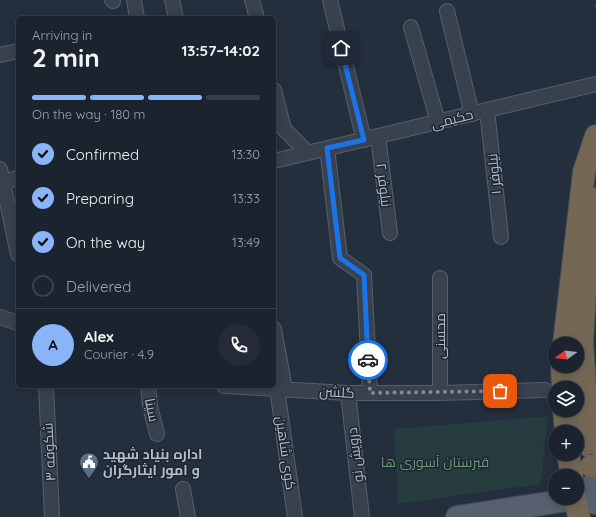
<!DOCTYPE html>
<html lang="en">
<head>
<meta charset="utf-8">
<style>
	:root { --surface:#1b232e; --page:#242b36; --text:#f1f3f6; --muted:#a0a4aa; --line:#39404a; --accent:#8ab4f8 }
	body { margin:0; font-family:Quicksand,Cairo,sans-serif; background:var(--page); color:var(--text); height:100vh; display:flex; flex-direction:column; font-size:15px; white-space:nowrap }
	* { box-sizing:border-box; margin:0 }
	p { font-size:13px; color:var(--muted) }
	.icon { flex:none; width:22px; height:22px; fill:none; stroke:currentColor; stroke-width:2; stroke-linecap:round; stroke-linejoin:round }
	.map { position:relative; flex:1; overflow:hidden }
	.side { position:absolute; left:16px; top:16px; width:260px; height:372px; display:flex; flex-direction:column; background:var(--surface); border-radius:6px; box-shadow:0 2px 10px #0003,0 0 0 1px var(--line) }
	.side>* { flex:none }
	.needle { width:26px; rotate:255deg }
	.buttons { position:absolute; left:548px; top:337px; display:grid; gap:8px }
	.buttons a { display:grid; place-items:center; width:36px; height:36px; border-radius:50%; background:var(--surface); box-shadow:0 2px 10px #0003,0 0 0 1px var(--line); font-size:20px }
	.pin { position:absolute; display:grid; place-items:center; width:34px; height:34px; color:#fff; margin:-17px; border-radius:8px; box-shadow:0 2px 6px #0006 }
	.courier { position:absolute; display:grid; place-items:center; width:40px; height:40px; margin:-20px; border:3px solid #1a73e8; border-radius:50%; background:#fff; color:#222; box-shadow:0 1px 5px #0007 }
	.head em { font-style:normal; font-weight:700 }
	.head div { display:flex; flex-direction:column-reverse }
	.head { display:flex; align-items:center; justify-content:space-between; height:68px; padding:0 16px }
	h1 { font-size:26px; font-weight:700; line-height:30px }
	.bar { display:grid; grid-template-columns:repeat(4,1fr); gap:6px 4px; align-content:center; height:48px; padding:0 16px }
	.bar i { height:5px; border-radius:3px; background:var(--line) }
	.bar .selected { background:var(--accent) }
	.bar p { grid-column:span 4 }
	.line { display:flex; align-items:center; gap:10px; padding:0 16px; border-top:1px solid var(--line) }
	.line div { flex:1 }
	.round { display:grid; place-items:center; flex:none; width:42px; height:42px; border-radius:21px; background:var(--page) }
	ol { padding:0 16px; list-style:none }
	li { display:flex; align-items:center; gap:12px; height:44px }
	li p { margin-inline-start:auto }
	li .icon { padding:4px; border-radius:50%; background:var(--accent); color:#111; stroke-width:4 }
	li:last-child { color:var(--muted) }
	li i { width:22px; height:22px; border:2px solid var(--line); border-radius:50% }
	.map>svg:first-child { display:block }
</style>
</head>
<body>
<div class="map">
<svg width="596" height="517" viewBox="0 0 596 517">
	<rect width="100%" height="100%" fill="#242f3e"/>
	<path fill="#263c3f" d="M548 416 541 484 398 504 394 429Z"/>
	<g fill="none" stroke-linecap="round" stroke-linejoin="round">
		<g stroke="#565f6c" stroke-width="16">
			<path id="street" d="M112 0 113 1
				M134 0 137 18
				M172 0 176 18
				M252 0 257 18
				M330 0 364 140
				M447 11 472 114
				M411 27 438 122
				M0 55 18 51
				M274 90 284 129 308 153
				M487 110 501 237
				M378 136 390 233
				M327 148 340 258 364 275 370 393
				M274 161 596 84
				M0 169 18 254
				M3 182 18 178
				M440 278V393
				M0 317 18 323
				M274 329 285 389
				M46 386 52 517
				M148 386 150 406 157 434
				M224 386 348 393H440L545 390
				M277 388 295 517
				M348 393 362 517
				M183 489 188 517"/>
		</g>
		<g stroke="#414a57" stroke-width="24">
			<path id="primary" d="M457 517 575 499 596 503"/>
		</g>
		<g stroke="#434c59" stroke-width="24">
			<path id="highway" d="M564 344 584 172 596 136
				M562 366 563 388
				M564 410 566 432
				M589 446 582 342 585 294 596 199
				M568 454 572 476
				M575 498 579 517"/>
		</g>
		<path stroke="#44595c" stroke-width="2.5" stroke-dasharray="3 3" stroke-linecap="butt" d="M596 5V7"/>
		<use href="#street" stroke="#38414e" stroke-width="14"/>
		<use href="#primary" stroke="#56606e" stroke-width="22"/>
		<use href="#highway" stroke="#746855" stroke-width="22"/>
		<g stroke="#414a57" stroke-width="24" stroke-linecap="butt">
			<path id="primary-bridge" d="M594 482H596"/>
		</g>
		<g stroke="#434c59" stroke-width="24" stroke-linecap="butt">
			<path id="highway-bridge" d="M591 466 596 465"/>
		</g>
		<use href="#primary-bridge" stroke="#56606e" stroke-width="22"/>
		<use href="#highway-bridge" stroke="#746855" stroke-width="22"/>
	</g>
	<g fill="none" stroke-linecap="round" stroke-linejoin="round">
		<path stroke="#828b98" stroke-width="4" stroke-dasharray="0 7.2" d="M368 360 370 393 500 391"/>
		<path stroke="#1a73e8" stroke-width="5" d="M341 48 364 140 327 148 340 258 364 275 368 360"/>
	</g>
	<defs>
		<g id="civic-pin" transform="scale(1)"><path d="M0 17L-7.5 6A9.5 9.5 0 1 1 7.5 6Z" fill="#5c6f8a" stroke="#1d2633"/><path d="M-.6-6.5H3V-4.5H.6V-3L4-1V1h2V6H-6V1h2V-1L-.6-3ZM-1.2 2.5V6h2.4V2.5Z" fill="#fff"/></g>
	</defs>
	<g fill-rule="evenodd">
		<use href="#civic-pin" x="89" y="462"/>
	</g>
	<g text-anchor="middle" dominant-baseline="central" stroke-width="3" stroke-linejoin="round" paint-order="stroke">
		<g font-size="14" fill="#b4bcc9" stroke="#1d2633">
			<text transform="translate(452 119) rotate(-14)">حکیمی</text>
			<text transform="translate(494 174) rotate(-96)">نیلوفر ۱</text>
			<text transform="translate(384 185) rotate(83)">نیلوفر ۲</text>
			<text transform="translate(440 336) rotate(-90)">محسنی</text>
			<text transform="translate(337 392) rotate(3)">گلشن</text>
			<text transform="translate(152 410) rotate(79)">سینا</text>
			<text transform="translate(49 452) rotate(-93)">شکوفه ۳</text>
			<text transform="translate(286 453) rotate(82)">کوی شاهین</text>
			<text transform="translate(355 455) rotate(-97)">درویش نو</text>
		</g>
		<g font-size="14" font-weight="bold" fill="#b4bcc9" stroke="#1d2633" text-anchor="start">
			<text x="103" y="454">اداره بنیاد شهید<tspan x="103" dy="16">و امور ایثارگران</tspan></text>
		</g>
		<g font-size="14" fill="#6b9a76" stroke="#1d2633">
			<text x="435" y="462">قبرستان آسوری ها</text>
		</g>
	</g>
</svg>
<div class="buttons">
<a><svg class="needle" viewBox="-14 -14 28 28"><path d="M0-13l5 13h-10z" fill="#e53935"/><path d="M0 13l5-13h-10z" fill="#a0a4aa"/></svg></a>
<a><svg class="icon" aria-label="layers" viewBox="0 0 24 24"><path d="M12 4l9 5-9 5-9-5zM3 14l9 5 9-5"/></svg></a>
<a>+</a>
<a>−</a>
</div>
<div class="pin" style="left:500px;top:391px;background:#ea580c"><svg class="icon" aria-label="bag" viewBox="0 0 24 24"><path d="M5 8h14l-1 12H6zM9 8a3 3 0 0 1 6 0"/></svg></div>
<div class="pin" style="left:341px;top:48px;background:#1f2937"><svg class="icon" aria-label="home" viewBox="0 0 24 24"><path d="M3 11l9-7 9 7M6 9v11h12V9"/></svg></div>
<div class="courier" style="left:368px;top:360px"><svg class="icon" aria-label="car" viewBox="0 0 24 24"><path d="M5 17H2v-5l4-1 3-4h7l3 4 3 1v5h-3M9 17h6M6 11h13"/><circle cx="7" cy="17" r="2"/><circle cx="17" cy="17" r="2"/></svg></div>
<section class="side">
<div class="head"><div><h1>2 min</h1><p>Arriving in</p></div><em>13:57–14:02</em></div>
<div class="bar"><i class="selected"></i><i class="selected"></i><i class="selected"></i><i></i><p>On the way · 180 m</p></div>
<ol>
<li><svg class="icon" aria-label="check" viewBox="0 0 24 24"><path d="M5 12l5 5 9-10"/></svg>Confirmed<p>13:30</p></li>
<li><svg class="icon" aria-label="check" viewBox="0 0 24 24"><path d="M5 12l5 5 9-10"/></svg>Preparing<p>13:33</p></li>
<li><svg class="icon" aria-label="check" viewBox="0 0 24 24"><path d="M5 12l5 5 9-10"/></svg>On the way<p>13:49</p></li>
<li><i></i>Delivered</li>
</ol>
<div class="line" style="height:72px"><b class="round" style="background:var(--accent);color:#111">A</b><div><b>Alex</b><p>Courier · 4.9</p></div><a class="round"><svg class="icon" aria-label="phone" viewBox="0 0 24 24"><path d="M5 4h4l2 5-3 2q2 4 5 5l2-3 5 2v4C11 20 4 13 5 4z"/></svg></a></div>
</section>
</div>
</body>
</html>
